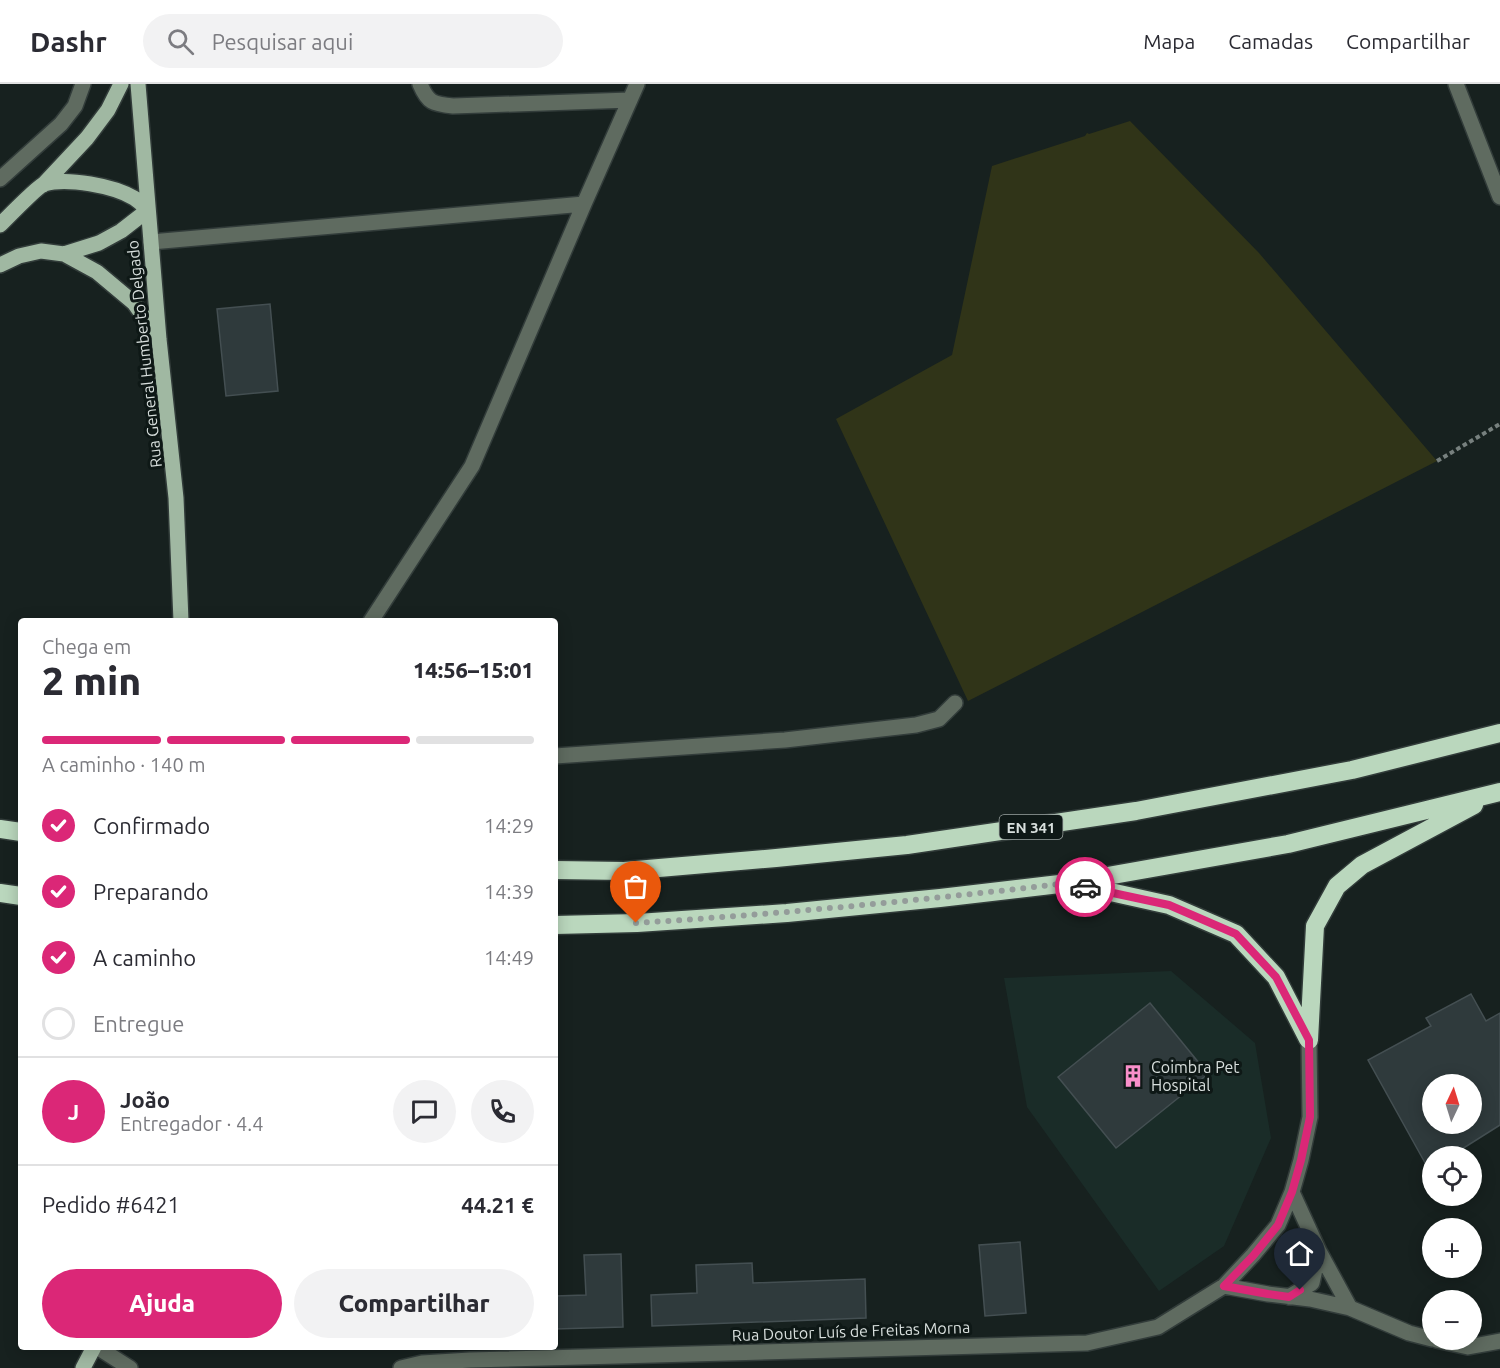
<!DOCTYPE html>
<html lang="pt">
<head>
<meta charset="utf-8">
<style>
	:root { --surface:#fff; --page:#f2f2f3; --text:#2b2b33; --muted:#7c7c81; --line:#e1e1e2; --accent:#db2777 }
	body { margin:0; font-family:Ubuntu,sans-serif; background:var(--page); color:var(--text); height:100vh; display:flex; flex-direction:column; font-size:22px; white-space:nowrap }
	* { box-sizing:border-box; margin:0 }
	p { font-size:20px; color:var(--muted) }
	.icon { flex:none; width:33px; height:33px; fill:none; stroke:currentColor; stroke-width:2; stroke-linecap:round; stroke-linejoin:round }
	.map { position:relative; flex:1; overflow:hidden }
	.drawer { position:absolute; left:18px; top:534px; width:540px; height:732px; display:flex; flex-direction:column; background:var(--surface); border-radius:6px; box-shadow:0 3px 15px #0003 }
	.drawer>* { flex:none }
	.needle { width:39px; rotate:4deg }
	.fabs { position:absolute; left:1422px; top:990px; display:grid; gap:12px }
	.fabs a { display:grid; place-items:center; width:60px; height:60px; border-radius:50%; background:var(--surface); box-shadow:0 3px 15px #0003; font-size:30px }
	.pin { position:absolute; display:grid; place-items:center; width:51px; height:51px; color:#fff; margin:-62px -26px; border-radius:50% 50% 50% 0; rotate:-45deg; box-shadow:0 0 6px #0007 }
	.pin .icon { rotate:45deg }
	.courier { position:absolute; display:grid; place-items:center; width:60px; height:60px; margin:-30px; border:4px solid #db2777; border-radius:50%; background:#fff; color:#222; box-shadow:0 2px 8px #0007 }
	.head em { font-style:normal; font-weight:800 }
	.head div { display:flex; flex-direction:column-reverse }
	.head { display:flex; align-items:center; justify-content:space-between; height:102px; padding:0 24px }
	h1 { font-size:39px; font-weight:800; line-height:45px }
	.bar { display:grid; grid-template-columns:repeat(4,1fr); gap:9px 6px; align-content:center; height:72px; padding:0 24px }
	.bar i { height:8px; border-radius:4px; background:var(--line) }
	.bar .selected { background:var(--accent) }
	.bar p { grid-column:span 4 }
	.line { display:flex; align-items:center; gap:15px; padding:0 24px; border-top:2px solid var(--line) }
	.line div { flex:1 }
	.round { display:grid; place-items:center; flex:none; width:63px; height:63px; border-radius:32px; background:var(--page) }
	ol { padding:0 24px; list-style:none }
	li { display:flex; align-items:center; gap:18px; height:66px }
	li p { margin-inline-start:auto }
	li .icon { padding:6px; border-radius:50%; background:var(--accent); color:#fff; stroke-width:4 }
	li:last-child { color:var(--muted) }
	li i { width:33px; height:33px; border:3px solid var(--line); border-radius:50% }
	.primary-button { display:flex; gap:12px; margin-top:auto; padding:12px 24px }
	.primary-button a { flex:1; height:69px; border-radius:36px; background:var(--accent); color:#fff; font-size:24px; font-weight:800; line-height:69px; text-align:center }
	.primary-button a+a { background:var(--page); color:var(--text) }
	header { display:flex; align-items:center; gap:36px; box-sizing:border-box; height:84px; padding:0 30px; background:var(--surface); border-bottom:2px solid var(--line) }
	header strong { font-size:28px }
	nav { display:flex; gap:33px; margin-inline-start:auto; font-size:21px }
	.search { width:420px; height:54px; background:var(--page); display:flex; align-items:center; gap:15px; box-sizing:border-box; padding:0 21px; border-radius:33px; color:var(--muted); font-size:22px }
	.map>svg:first-child { display:block }
</style>
</head>
<body>
<header>
<strong>Dashr</strong>
<div class="search"><svg class="icon" aria-label="search" viewBox="0 0 24 24"><circle cx="10" cy="10" r="6"/><path d="M15 15l6 6"/></svg>Pesquisar aqui</div>
<nav><a>Mapa</a><a>Camadas</a><a>Compartilhar</a></nav>
</header>
<div class="map">
<svg width="1500" height="1284" viewBox="0 0 1500 1284">
	<rect width="100%" height="100%" fill="#17211f"/>
	<path fill="#1a2c28" d="M1171 887 1255 959 1271 1054 1224 1162 1159 1207 1027 1023 1004 894Z"/>
	<path fill="#303418" d="M1130 37 1259 169 1437 377 968 617 836 335 952 271 992 82 1085 52 1087 49 1089 50Z"/>
	<path fill="#2f3a3c" stroke="#444f52" stroke-width="1.5" fill-rule="evenodd" d="M270 220 278 307 226 312 217 225Z
		M1471 910 1486 937 1500 929V1041L1451 1072H1432V1084L1429 1086 1368 976 1431 942 1426 934ZM1432 1000H1472V1040H1432Z
		M1150 919 1208 990 1116 1064 1058 993Z
		M1020 1158 1026 1229 985 1232 979 1161Z
		M621 1170 623 1243 555 1245V1212L586 1211 584 1171Z
		M752 1179 753 1199 865 1195 866 1234 652 1242 651 1211 697 1209 696 1181Z"/>
	<g fill="none" stroke-linecap="round" stroke-linejoin="round">
		<g stroke="#323c3a" stroke-width="18">
			<path id="minor" d="M420 0C428 19 433 20 453 22L630 16
				M1456 0 1500 113
				M0 95 61 40 75 22 83 0
				M151 158 584 120
				M371 537 472 382 584 120 637 0
				M555 672 785 656 916 641 939 635 955 619
				M1292 1108 1319 1167 1350 1224
				M1224 1202 1268 1210 1310 1215 1350 1224 1409 1249 1432 1255
				M1289 1213 1312 1199 1319 1167
				M1436 1256 1468 1263 1500 1257
				M97 1263 130 1284
				M401 1284 422 1279 470 1276 1087 1259 1158 1243 1224 1202 1253 1171 1278 1141 1292 1108 1301 1076 1310 1033 1309 956"/>
		</g>
		<g stroke="#323c3a" stroke-width="18">
			<path id="major" d="M138 0 159 255 176 414 181 537
				M43 101 87 54 108 26 121 0
				M0 141C8 133 37 103 44 100 67 93 114 102 134 114 139 117 144 122 148 126
				M64 170 99 159 121 147 148 126
				M0 181 19 172 41 167 64 170 97 188 134 219 158 253
				M83 1284 94 1263"/>
		</g>
		<g stroke="#323c3a" stroke-width="21">
			<path id="highway" d="M0 745 21 748
				M555 786 624 787 776 774 907 761 1136 727 1352 686 1500 649
				M1079 801 1169 821 1236 850 1276 893 1308 955
				M0 809 21 812
				M555 841 637 839 787 829 940 814 1068 799 1288 760 1500 708
				M1309 956 1315 842 1337 802 1362 781 1474 721"/>
		</g>
		<path stroke="#77807e" stroke-width="4" stroke-dasharray="4.5 3" stroke-linecap="butt" d="M1437 377 1500 340"/>
		<use href="#minor" stroke="#5f6b60" stroke-width="15"/>
		<use href="#major" stroke="#a0b8a2" stroke-width="15"/>
		<use href="#highway" stroke="#bad7bd" stroke-width="18"/>
	</g>
	<g fill="none" stroke-linecap="round" stroke-linejoin="round">
		<path stroke="#949c9a" stroke-width="6" stroke-dasharray="0 10.8" d="M636 839C781 830 925 816 1068 799L1085 803"/>
		<path stroke="#db2777" stroke-width="8" d="M1085 803 1169 821 1236 850 1276 893 1309 956 1310 1033 1301 1076 1292 1108 1278 1141 1253 1172 1224 1202 1268 1210 1289 1213 1300 1206"/>
	</g>
	<defs>
		<g id="building-bare" transform="scale(1.8)"><path d="M-4-6H4V6H1V3H-1V6H-4ZM-2.5-4.3h1.7v1.8h-1.7ZM.8-4.3h1.7v1.8H.8ZM-2.5-1h1.7V.8h-1.7ZM.8-1h1.7V.8H.8Z" fill="#f98fca" stroke="#0e1816" stroke-width="2.5" paint-order="stroke"/></g>
	</defs>
	<g fill-rule="evenodd">
		<use href="#building-bare" x="1133" y="992"/>
	</g>
	<g text-anchor="middle" dominant-baseline="central" stroke-width="6" stroke-linejoin="round" paint-order="stroke">
		<rect fill="#0e1816" stroke="#9ba3a1" stroke-width="1.5" x="999.5" y="731" width="63" height="24" rx="4.5"/>
		<g font-size="15" font-weight="bold" fill="#d8dfdd">
			<text x="1031" y="743">EN 341</text>
		</g>
		<g font-size="16" fill="#d8dfdd" stroke="#0e1816">
			<text transform="translate(144 270) rotate(-96)">Rua General Humberto Delgado</text>
			<text transform="translate(851 1247) rotate(-2)">Rua Doutor Luís de Freitas Morna</text>
		</g>
		<g font-size="16" fill="#d8dfdd" stroke="#0e1816" text-anchor="start">
			<text x="1151" y="983">Coimbra Pet<tspan x="1151" dy="18">Hospital</tspan></text>
		</g>
	</g>
</svg>
<div class="fabs">
<a><svg class="needle" viewBox="-14 -14 28 28"><path d="M0-13l5 13h-10z" fill="#e53935"/><path d="M0 13l5-13h-10z" fill="#7c7c81"/></svg></a>
<a><svg class="icon" aria-label="locate" viewBox="0 0 24 24"><circle cx="12" cy="12" r="6"/><path d="M12 2v4M12 18v4M2 12h4M18 12h4"/></svg></a>
<a>+</a>
<a>−</a>
</div>
<div class="pin" style="left:636px;top:839px;background:#ea580c"><svg class="icon" aria-label="bag" viewBox="0 0 24 24"><path d="M5 8h14l-1 12H6zM9 8a3 3 0 0 1 6 0"/></svg></div>
<div class="pin" style="left:1300px;top:1206px;background:#1f2937"><svg class="icon" aria-label="home" viewBox="0 0 24 24"><path d="M3 11l9-7 9 7M6 9v11h12V9"/></svg></div>
<div class="courier" style="left:1085px;top:803px"><svg class="icon" aria-label="car" viewBox="0 0 24 24"><path d="M5 17H2v-5l4-1 3-4h7l3 4 3 1v5h-3M9 17h6M6 11h13"/><circle cx="7" cy="17" r="2"/><circle cx="17" cy="17" r="2"/></svg></div>
<section class="drawer">
<div class="head"><div><h1>2 min</h1><p>Chega em</p></div><em>14:56–15:01</em></div>
<div class="bar"><i class="selected"></i><i class="selected"></i><i class="selected"></i><i></i><p>A caminho · 140 m</p></div>
<ol>
<li><svg class="icon" aria-label="check" viewBox="0 0 24 24"><path d="M5 12l5 5 9-10"/></svg>Confirmado<p>14:29</p></li>
<li><svg class="icon" aria-label="check" viewBox="0 0 24 24"><path d="M5 12l5 5 9-10"/></svg>Preparando<p>14:39</p></li>
<li><svg class="icon" aria-label="check" viewBox="0 0 24 24"><path d="M5 12l5 5 9-10"/></svg>A caminho<p>14:49</p></li>
<li><i></i>Entregue</li>
</ol>
<div class="line" style="height:108px"><b class="round" style="background:var(--accent);color:#fff">J</b><div><b>João</b><p>Entregador · 4.4</p></div><a class="round"><svg class="icon" aria-label="chat" viewBox="0 0 24 24"><path d="M4 5h16v11H9l-5 4z"/></svg></a><a class="round"><svg class="icon" aria-label="phone" viewBox="0 0 24 24"><path d="M5 4h4l2 5-3 2q2 4 5 5l2-3 5 2v4C11 20 4 13 5 4z"/></svg></a></div>
<div class="line" style="height:78px"><div>Pedido #6421</div><b>44.21 €</b></div>
<div class="primary-button"><a>Ajuda</a><a>Compartilhar</a></div>
</section>
</div>
</body>
</html>
